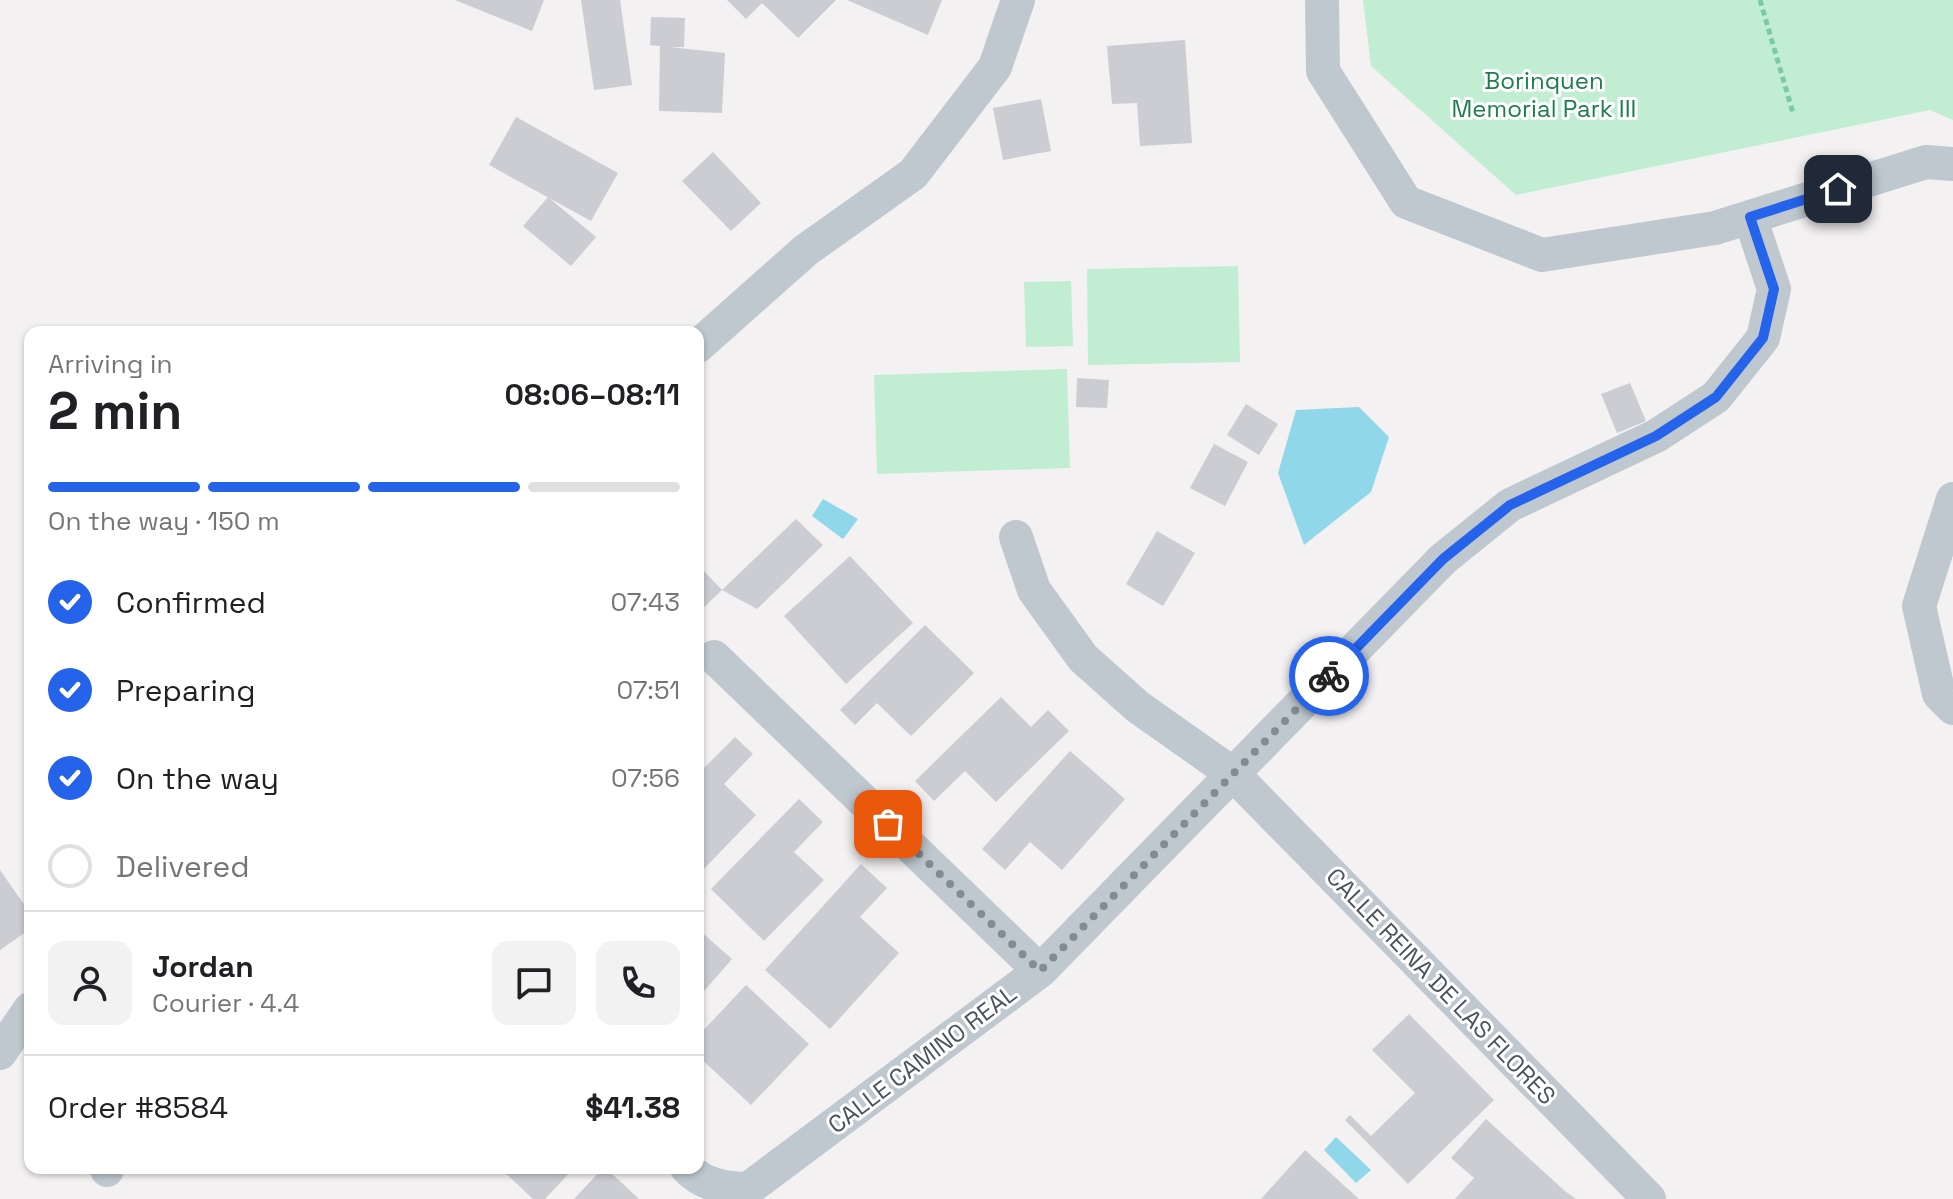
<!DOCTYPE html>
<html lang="en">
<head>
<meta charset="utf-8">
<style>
	:root { --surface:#fff; --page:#f2f2f2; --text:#202124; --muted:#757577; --line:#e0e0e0; --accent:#2563eb }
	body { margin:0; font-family:"Space Grotesk",sans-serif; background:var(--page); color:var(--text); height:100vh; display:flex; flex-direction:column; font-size:30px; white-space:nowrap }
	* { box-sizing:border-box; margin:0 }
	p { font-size:26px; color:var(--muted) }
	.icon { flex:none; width:44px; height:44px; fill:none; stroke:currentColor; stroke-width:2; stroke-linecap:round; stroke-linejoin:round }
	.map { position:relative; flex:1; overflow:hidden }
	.panel { position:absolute; left:24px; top:326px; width:680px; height:848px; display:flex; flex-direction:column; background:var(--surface); border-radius:16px; box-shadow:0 2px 6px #0004 }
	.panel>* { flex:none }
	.pin { position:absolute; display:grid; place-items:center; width:68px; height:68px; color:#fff; margin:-34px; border-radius:16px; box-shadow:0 4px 12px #0006 }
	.courier { position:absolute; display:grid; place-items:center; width:80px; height:80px; margin:-40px; border:6px solid #2563eb; border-radius:50%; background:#fff; color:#222; box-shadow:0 2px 10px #0007 }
	.head em { font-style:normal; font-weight:700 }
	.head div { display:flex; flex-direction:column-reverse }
	.head { display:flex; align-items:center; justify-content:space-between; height:136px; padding:0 24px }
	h1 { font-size:52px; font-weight:700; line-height:60px }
	.bar { display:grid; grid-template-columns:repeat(4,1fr); gap:12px 8px; align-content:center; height:96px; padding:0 24px }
	.bar i { height:10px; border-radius:6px; background:var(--line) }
	.bar .selected { background:var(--accent) }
	.bar p { grid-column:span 4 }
	.line { display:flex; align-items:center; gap:20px; padding:0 24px; border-top:2px solid var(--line) }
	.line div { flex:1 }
	.round { display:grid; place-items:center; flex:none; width:84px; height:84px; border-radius:16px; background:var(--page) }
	ol { padding:0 24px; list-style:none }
	li { display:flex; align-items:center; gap:24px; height:88px }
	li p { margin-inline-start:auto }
	li .icon { padding:8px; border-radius:50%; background:var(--accent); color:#fff; stroke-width:4 }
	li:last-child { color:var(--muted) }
	li i { width:44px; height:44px; border:4px solid var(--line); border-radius:50% }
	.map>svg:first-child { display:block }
</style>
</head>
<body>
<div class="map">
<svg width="1953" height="1199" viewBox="0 0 1953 1199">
	<rect width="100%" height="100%" fill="#f3f1f1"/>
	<path fill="#c1eed3" d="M1363 0H1953V120L1930 110 1516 195 1371 66Z
		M1238 266 1240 362 1088 365 1087 269Z
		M1071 281 1073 346 1026 347 1024 282Z
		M1067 369 1070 468 877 474 874 375Z"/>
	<path fill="#90d7e9" d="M1359 407 1389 437 1371 492 1304 545 1278 473 1296 410Z
		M823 499 858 519 843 539 812 516Z
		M1336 1137 1371 1170 1356 1183 1324 1150Z"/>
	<path fill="#cbcdd3" d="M455 0H544L532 31Z
		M581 0H620L632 85 594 90Z
		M727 0H836L798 38 762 3 746 19Z
		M847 0H942L928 35Z
		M651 17 685 18 684 47H670L725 53 722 113 659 111 660 46 650 45Z
		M1185 40 1192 143 1140 146 1137 103 1112 104 1107 46Z
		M1041 99 1051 151 1003 160 993 108Z
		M516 117 618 173 591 221 489 165Z
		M713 152 761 203 731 231 682 181Z
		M548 197 596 237 571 266 523 226Z
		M1077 378 1109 380 1107 408 1076 407Z
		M1630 383 1646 421 1617 433 1601 394Z
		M1246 404 1278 424 1259 455 1227 435Z
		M1214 444 1248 462 1225 506 1190 488Z
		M796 519 823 545 757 609 722 590Z
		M1157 531 1195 553 1163 606 1126 584Z
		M850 556 913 623 846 684 784 616Z
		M698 565 722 590 698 613Z
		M925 625 974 673 911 736 877 703 855 725 840 710Z
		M1001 697 1031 727 1048 710 1069 731 996 802 965 771 934 801 915 781Z
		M735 737 753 754 724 784 756 815 698 875V774Z
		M1070 751 1125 799 1062 870 1030 842 1005 870 982 849Z
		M799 799 823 822 794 852 824 880 764 941 711 889Z
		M861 864 887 888 860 917 899 953 830 1029 765 970Z
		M0 870 30 913V929L0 950Z
		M698 929 732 959 698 998Z
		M746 985 809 1044 751 1105 698 1056V1036Z
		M1409 1014 1494 1100 1408 1184 1345 1120 1350 1115 1371 1136 1415 1093 1372 1050Z
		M1486 1119 1565 1191 1576 1199H1455L1474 1178 1451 1158Z
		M1305 1150 1359 1199H1261Z
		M500 1168H574L545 1199H533Z
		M603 1168H606L639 1199H574Z"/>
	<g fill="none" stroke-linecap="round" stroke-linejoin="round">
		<path stroke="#7acba3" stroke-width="5" stroke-dasharray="6 4" stroke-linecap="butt" d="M1760 0 1793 113"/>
		<path stroke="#bfc8cf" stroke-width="34" d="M1322 0 1323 71 1406 202 1542 255 1715 228 1926 162 1953 164
			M698 346 806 250 913 174 995 67 1018 0
			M1953 499 1919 606 1939 694 1953 708
			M1016 537 1034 590 1083 658 1138 707 1233 774 1649 1199
			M714 657 1040 971
			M0 1053 30 1009
			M107 1168V1170
			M687 1168C704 1185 725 1189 748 1189L1040 971 1443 559 1510 505 1656 436 1716 397 1763 338 1774 289 1750 217"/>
	</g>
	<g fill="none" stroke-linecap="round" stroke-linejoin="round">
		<path stroke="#848b91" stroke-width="8" stroke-dasharray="0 14.4" d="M888 824 1040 971 1329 676"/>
		<path stroke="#2563eb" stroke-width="10" d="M1329 676 1443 559 1510 505 1656 436 1716 397 1763 338 1774 289 1750 217 1838 189"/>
	</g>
	<g text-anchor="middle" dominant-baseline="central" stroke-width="6" stroke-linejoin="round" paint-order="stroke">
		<g font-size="24" fill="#1b7e4c" stroke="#fff">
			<text x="1544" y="80">Borinquen<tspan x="1544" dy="28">Memorial Park III</tspan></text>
		</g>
		<g font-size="24" fill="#49545d" stroke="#fff">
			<text transform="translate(1441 986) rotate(46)">CALLE REINA DE LAS FLORES</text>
			<text transform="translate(922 1059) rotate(-37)">CALLE CAMINO REAL</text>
		</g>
	</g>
</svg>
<div class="pin" style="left:888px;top:824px;background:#ea580c"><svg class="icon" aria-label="bag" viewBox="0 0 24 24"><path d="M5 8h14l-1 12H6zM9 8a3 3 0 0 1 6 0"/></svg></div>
<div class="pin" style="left:1838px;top:189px;background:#1f2937"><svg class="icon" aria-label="home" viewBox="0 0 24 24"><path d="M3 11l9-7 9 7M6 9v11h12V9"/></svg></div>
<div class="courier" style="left:1329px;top:676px"><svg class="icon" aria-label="bike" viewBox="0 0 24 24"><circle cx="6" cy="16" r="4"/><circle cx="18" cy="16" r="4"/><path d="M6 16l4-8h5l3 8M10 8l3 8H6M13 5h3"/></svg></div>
<section class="panel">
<div class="head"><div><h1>2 min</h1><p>Arriving in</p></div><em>08:06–08:11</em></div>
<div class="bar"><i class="selected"></i><i class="selected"></i><i class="selected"></i><i></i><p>On the way · 150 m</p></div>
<ol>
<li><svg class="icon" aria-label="check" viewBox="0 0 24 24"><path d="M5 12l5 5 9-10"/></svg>Confirmed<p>07:43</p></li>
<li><svg class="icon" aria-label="check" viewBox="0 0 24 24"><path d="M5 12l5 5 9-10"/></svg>Preparing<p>07:51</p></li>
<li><svg class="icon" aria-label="check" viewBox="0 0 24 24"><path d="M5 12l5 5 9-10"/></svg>On the way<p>07:56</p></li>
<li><i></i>Delivered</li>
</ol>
<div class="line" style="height:144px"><a class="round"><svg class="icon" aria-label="person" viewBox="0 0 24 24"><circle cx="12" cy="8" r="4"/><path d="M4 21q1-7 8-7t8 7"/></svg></a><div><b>Jordan</b><p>Courier · 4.4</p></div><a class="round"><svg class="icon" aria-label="chat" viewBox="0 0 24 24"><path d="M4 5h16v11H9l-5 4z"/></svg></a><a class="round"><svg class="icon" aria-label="phone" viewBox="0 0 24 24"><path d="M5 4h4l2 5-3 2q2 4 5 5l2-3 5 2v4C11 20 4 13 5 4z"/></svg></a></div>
<div class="line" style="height:104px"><div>Order #8584</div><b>$41.38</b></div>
</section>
</div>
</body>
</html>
